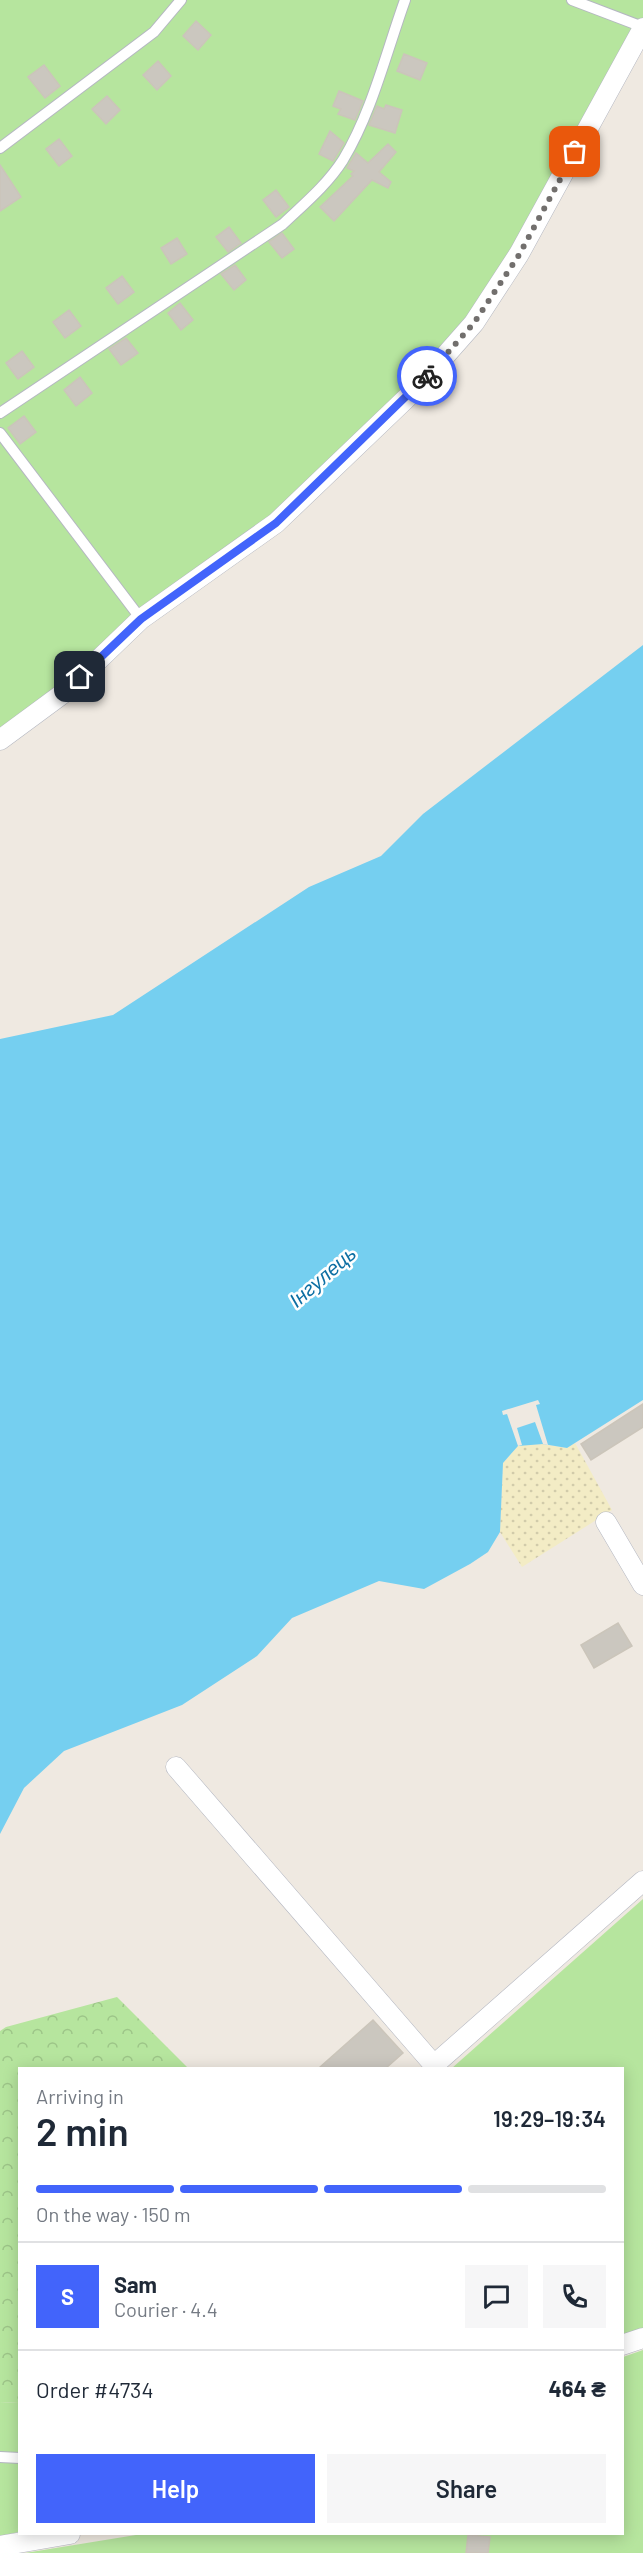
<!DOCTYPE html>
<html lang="en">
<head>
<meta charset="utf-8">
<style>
	:root { --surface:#fff; --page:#f6f6f7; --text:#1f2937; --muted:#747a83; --line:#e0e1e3; --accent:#4264fb }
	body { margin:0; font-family:Barlow,sans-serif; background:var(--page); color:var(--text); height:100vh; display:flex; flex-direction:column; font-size:22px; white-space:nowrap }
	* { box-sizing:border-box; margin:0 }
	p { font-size:20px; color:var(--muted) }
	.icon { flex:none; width:33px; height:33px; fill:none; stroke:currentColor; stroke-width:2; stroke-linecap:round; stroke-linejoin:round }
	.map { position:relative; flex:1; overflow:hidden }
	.panel { position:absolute; left:18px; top:2067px; width:606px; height:468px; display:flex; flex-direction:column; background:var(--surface); border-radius:0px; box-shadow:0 3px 15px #0003 }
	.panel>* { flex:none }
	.pin { position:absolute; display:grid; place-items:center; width:51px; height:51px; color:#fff; margin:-26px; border-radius:12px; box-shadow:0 3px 9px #0006 }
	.courier { position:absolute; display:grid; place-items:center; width:60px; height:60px; margin:-30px; border:4px solid #4264fb; border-radius:50%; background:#fff; color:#222; box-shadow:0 2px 8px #0007 }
	.headline em { font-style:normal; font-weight:600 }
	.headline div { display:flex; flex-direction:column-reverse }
	.headline { display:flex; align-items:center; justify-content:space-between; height:102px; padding:0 18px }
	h1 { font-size:39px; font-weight:600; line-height:45px }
	.bar { display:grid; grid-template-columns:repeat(4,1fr); gap:9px 6px; align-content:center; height:72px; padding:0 18px }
	.bar i { height:8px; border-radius:4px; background:var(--line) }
	.bar .selected { background:var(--accent) }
	.bar p { grid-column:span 4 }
	.line { display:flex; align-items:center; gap:15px; padding:0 18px; border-top:2px solid var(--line) }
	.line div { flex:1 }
	.round { display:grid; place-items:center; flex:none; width:63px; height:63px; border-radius:0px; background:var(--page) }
	.primary-button { display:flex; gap:12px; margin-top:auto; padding:12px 18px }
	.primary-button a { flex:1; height:69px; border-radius:0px; background:var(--accent); color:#fff; font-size:24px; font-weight:600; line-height:69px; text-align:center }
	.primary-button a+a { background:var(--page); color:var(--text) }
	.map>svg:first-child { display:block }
</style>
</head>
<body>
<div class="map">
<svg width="643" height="2553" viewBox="0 0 643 2553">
	<defs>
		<pattern id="forest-crowns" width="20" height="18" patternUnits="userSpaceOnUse" patternTransform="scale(1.5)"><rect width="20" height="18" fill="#b6e59e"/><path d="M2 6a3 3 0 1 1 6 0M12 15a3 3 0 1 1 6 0" fill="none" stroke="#9dc588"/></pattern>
		<pattern id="sand-dots" width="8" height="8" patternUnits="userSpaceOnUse" patternTransform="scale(1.5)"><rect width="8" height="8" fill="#f3ecc5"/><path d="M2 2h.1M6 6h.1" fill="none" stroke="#d1cbaa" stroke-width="1.8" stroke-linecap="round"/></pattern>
	</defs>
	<rect width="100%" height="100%" fill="#efe9e1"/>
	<path fill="#b6e59e" d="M0 0H643V28L474 323 276 523 0 740Z
		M643 1899V2329L623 2336 622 2068H452Z
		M643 2350V2553H25L142 2534H622L623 2357Z
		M0 2402 20 2403 19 2532 0 2536Z"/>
	<path fill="url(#forest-crowns)" d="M117 1997 188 2068H20L19 2403 0 2402V2031L6 2027Z"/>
	<path fill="url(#sand-dots)" d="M575 1443 612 1510 522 1567 500 1532 503 1463 518 1446 522 1445 543 1444 567 1448Z"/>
	<path fill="#75cff0" d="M643 645V1400L567 1448 543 1444 518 1446 503 1463 500 1532 488 1552 470 1564 424 1589 379 1581 292 1618 257 1656 182 1705 64 1751 24 1788 0 1834V1039L113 1015 309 887 381 856 423 814Z"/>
	<path fill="#efe9e1" d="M538 1400 540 1404 536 1405 548 1445 543 1444 535 1422 517 1428 522 1445 518 1446 507 1414 503 1415 502 1411Z"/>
	<path fill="#cbc7bf" stroke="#cbc5ba" stroke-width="1.5" d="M196 21 211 35 198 50 183 36Z
		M404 54 427 63 420 80 397 71Z
		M158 61 171 76 157 90 143 75Z
		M44 65 60 86 45 98 28 77Z
		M339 91 363 101 355 120 338 114 341 109 333 106Z
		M107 96 120 110 106 124 92 109Z
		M386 105 402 110 395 133 369 125 377 106 384 109Z
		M330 131 344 143 333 161 319 154Z
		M59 139 72 156 59 166 46 149Z
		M388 144 396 152 379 172 391 182 388 188 372 180 334 221 320 207 353 176 351 174 354 171 347 168 356 153 368 163Z
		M0 165 21 197 0 211Z
		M276 190 289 207 276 217 263 200Z
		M229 227 241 243 228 252 216 237Z
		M282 233 294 249 282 258 269 242Z
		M177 238 187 254 171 264 161 248Z
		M235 265 246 280 234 290 221 274Z
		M122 276 134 292 118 304 106 288Z
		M180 303 193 320 181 330 168 313Z
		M69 310 81 326 65 338 53 322Z
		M126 338 138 353 121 365 109 349Z
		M22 351 34 367 18 379 6 363Z
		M80 377 92 393 76 406 64 390Z
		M24 416 36 432 20 444 8 428Z
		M643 1404V1427L591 1460 581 1444Z
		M618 1623 632 1646 594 1668 581 1645Z
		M373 2020 403 2053 386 2068H319Z
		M468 2535 490 2537 488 2553H466Z"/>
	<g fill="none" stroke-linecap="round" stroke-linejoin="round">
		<g stroke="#b4b7c1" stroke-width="12">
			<path id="lane" d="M572 0 643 27
				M0 148 154 32 181 0
				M0 413 283 224C304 204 327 185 343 160 372 112 386 53 405 0
				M0 433 141 619
				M0 2457 20 2458"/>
		</g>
		<g stroke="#b4b7c1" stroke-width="21">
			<path id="street" d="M0 740 65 692 141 619 276 523 414 391 474 323 519 254 643 28
				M606 1522 643 1585
				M176 1767 434 2065 643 1881
				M622 2345 643 2338
				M0 2546 70 2534"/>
		</g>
		<use href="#lane" stroke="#fff" stroke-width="10"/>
		<use href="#street" stroke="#fff" stroke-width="20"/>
	</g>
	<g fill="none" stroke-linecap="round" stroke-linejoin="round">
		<path stroke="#726f6d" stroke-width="6" stroke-dasharray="0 10.8" d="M427 376 474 323 519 255 575 152"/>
		<path stroke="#4264fb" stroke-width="8" d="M80 677 141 619 276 523 427 376"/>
	</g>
	<g text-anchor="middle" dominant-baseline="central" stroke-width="5" stroke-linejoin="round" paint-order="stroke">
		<g font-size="20" font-style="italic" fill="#0d6fa3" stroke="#fff">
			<text transform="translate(322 1276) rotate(-41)">Інгулець</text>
		</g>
	</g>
</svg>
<div class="pin" style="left:575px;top:152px;background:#ea580c"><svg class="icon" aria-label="bag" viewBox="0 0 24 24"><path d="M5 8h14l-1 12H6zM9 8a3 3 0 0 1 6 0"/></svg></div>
<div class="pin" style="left:80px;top:677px;background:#1f2937"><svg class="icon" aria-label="home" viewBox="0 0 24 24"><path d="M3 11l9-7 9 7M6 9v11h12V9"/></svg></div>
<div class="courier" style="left:427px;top:376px"><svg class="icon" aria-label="bike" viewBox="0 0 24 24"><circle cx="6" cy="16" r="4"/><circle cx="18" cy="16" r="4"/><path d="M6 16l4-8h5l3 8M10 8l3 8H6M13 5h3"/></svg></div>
<section class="panel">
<div class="headline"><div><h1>2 min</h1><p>Arriving in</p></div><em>19:29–19:34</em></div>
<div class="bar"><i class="selected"></i><i class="selected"></i><i class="selected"></i><i></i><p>On the way · 150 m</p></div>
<div class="line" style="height:108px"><b class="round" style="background:var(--accent);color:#fff">S</b><div><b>Sam</b><p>Courier · 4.4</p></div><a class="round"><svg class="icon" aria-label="chat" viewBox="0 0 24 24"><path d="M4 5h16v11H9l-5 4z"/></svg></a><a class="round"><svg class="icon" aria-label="phone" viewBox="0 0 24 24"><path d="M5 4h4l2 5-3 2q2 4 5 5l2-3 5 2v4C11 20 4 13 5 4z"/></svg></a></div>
<div class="line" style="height:78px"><div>Order #4734</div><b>464 ₴</b></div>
<div class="primary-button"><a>Help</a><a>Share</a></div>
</section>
</div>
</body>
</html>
